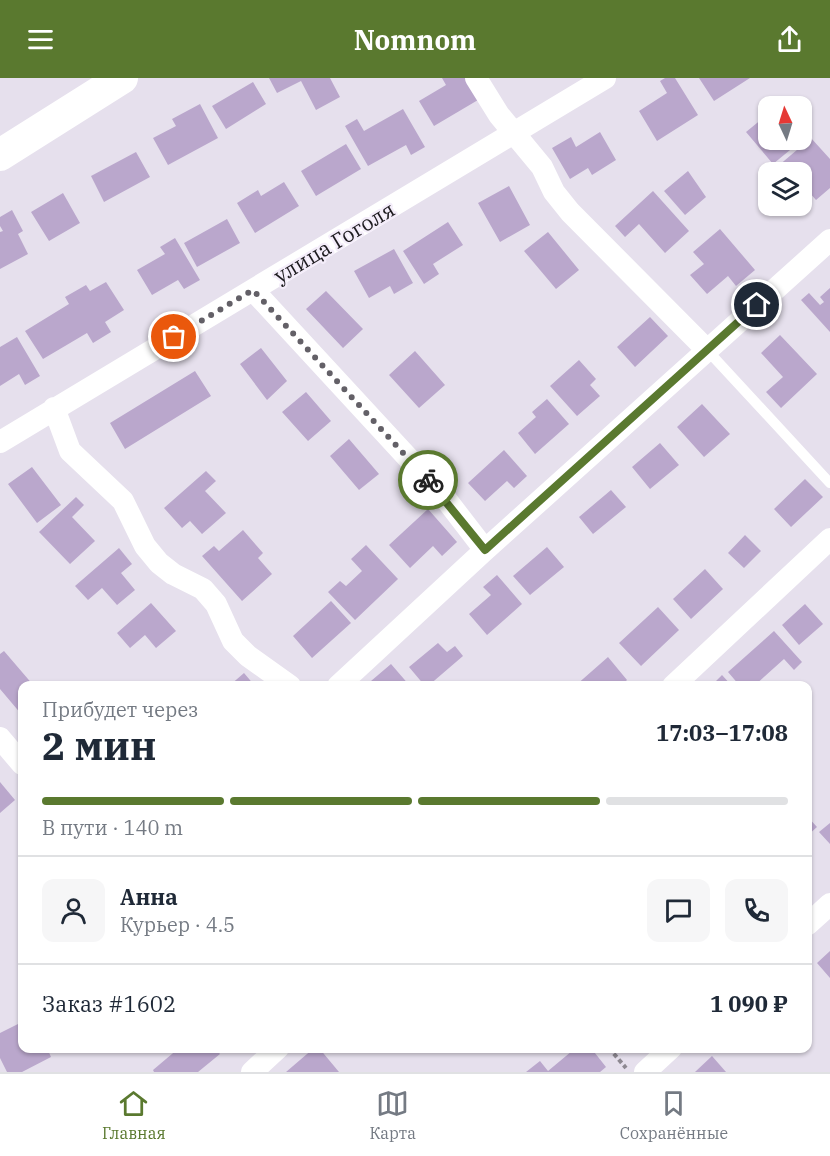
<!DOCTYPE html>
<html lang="ru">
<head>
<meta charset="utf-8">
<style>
	:root { --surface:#fff; --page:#f6f6f7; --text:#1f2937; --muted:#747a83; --line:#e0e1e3; --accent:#5a792f }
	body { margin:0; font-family:"IBM Plex Serif",serif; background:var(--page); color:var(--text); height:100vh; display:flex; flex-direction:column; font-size:22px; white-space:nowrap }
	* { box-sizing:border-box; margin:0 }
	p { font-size:20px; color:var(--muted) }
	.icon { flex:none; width:33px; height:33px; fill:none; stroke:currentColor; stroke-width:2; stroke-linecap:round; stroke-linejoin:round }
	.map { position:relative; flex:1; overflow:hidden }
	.side { position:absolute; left:18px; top:603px; width:794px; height:372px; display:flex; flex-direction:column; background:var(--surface); border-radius:12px; box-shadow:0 2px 4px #0004 }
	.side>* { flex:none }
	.needle { width:39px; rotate:356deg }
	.controls { position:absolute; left:758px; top:18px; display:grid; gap:12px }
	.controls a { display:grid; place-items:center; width:54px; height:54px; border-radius:12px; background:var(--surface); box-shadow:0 2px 4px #0004; font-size:30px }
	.pin { position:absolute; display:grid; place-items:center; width:51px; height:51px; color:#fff; margin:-26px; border:3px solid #fff; border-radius:50%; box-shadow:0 2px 6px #0007 }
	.courier { position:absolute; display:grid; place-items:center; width:60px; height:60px; margin:-30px; border:4px solid #5a792f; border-radius:50%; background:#fff; color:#222; box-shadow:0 2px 8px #0007 }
	.head em { font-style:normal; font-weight:800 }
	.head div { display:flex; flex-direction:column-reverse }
	.head { display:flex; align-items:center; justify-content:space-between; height:102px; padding:0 24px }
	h1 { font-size:39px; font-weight:800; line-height:45px }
	.bar { display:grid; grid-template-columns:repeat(4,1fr); gap:9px 6px; align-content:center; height:72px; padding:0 24px }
	.bar i { height:8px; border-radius:4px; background:var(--line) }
	.bar .on { background:var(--accent) }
	.bar p { grid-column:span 4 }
	.line { display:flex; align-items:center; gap:15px; padding:0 24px; border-top:2px solid var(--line) }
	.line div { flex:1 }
	.round { display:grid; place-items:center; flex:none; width:63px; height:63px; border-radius:12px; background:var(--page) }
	header { display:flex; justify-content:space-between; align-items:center; height:78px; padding:0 24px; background:var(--accent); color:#fff; font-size:27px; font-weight:800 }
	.menu { display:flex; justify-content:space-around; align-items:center; height:84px; border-top:2px solid var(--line); background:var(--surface); font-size:16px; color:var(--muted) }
	.menu a { display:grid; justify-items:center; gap:3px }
	.menu .on { color:var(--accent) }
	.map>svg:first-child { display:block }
</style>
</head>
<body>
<header><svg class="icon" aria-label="menu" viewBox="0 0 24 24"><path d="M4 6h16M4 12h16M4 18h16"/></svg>Nomnom<svg class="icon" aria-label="share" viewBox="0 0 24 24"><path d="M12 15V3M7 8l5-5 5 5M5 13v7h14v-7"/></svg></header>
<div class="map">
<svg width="830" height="994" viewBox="0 0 830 994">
	<rect width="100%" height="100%" fill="#e6e0ed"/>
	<path fill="#baa7cc" d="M269 0H330L340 19 316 32 301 3 277 15Z
		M442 0H465L478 22 434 48 419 23 446 7Z
		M665 0H675L698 37 657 63 639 33 667 15 660 3Z
		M699 0H750L714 23Z
		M253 4 266 26 226 51 212 28Z
		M200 26 218 60 168 87 153 60 176 48 172 41Z
		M403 31 425 69 411 77 406 67 368 88 345 48 357 41 364 53Z
		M768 36V62H799L801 63 773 86 746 54Z
		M600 54 616 82 592 97 588 90 570 101 552 70 571 59 576 69Z
		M811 60 830 81V110L816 122 801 105V94H771Z
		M346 66 361 91 316 118 301 93Z
		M136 74 150 99 104 124 91 98Z
		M688 93 706 119 685 137 664 113Z
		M768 97V113L760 104Z
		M284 104 299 128 255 155 237 125 258 112 261 118Z
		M509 108 530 147 500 164 478 125Z
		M653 113 689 153 665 175 639 146 625 159 615 148Z
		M63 115 80 145 49 163 31 134Z
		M12 132 23 153 18 156 28 176 0 191V154L3 153 0 148V139Z
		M227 141 240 165 197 189 184 165Z
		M448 144 463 167 433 186 439 196 424 206 403 173Z
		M720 151 755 192 736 208 728 198 707 216 690 197 704 186 693 174Z
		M548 154 579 192 556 211 524 173Z
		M175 160 200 202 184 211 178 202 152 217 137 192 165 176 160 169Z
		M394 171 413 205 394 216 390 208 369 220 354 193Z
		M106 204 124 232 105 244 111 254 93 265 87 255 43 281 25 253 69 226 65 219 86 207 90 213Z
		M830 210V254L801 222 809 215 820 227 824 224 820 219Z
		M326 213 363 251 343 270 306 231Z
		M650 239 668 258 635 289 617 269Z
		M780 257 817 296 781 330 766 314 783 299 761 275Z
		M17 259 40 298 25 307 19 296 0 308V269Z
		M261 270 287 303 267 322 240 286Z
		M415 273 445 307 419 330 389 297Z
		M579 282 596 301 590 307 600 318 577 338 550 308Z
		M195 293 211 318 125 371 110 345Z
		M306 314 331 343 308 363 282 334Z
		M547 321 569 346 535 376 518 355 536 339 532 334Z
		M702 326 730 356 704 379 677 349Z
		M349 361 379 396 359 412 330 378Z
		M660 365 679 387 650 411 632 389Z
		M504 372 527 398 514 410 507 403 485 423 468 405Z
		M32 389 61 427 37 445 8 406Z
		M206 393 216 403 205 413 226 435 202 456 190 443 182 450 164 430Z
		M805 401 823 419 791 449 774 431Z
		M611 412 626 429 593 456 579 439Z
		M76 419 84 427 72 439 95 463 70 486 39 454Z
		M428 431 457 464 442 478 433 468 410 490 389 467Z
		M243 452 263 475 258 480 272 496 242 523 202 478 214 468 219 473Z
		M745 457 761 473 744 490 728 475Z
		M366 467 398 501 355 542 328 514 340 503 346 508 362 493 351 481Z
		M547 469 564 489 530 517 513 498Z
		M119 470 132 486 121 495 135 512 117 527 102 510 88 522 75 508Z
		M705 491 723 511 691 541 673 521Z
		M497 497 522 526 487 557 469 536 491 517 483 509Z
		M331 523 351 545 312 580 293 558Z
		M151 525 176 553 156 570 145 557 130 570 117 555Z
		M805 526 823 546 799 567 782 547Z
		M658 529 679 552 641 588 619 565Z
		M774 553 802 584 794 592 784 581 754 608H740L728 594Z
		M438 565 447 574 455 568 463 578 428 608H425L409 589Z
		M4 573 34 608H22V637L0 611V576Z
		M608 579 627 602 621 608H575Z
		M391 586 410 608H375L371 603Z
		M244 595 255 608H229Z
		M722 597 732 608H711Z
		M0 704 15 722 0 735Z
		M807 738 817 749 807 758Z
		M830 745V766L819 754Z
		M830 873V900L817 885Z
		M22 944V970H47L51 979 22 994H7L0 980V955Z
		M179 970H215L220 976 198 994H154L153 992Z
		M314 970H319L339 994H286Z
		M569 970H591L606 989 600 994H526L540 983 548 993 572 973Z
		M712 978 726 994H695Z"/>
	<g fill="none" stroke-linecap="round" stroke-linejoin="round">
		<path stroke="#8d8891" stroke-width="4" stroke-dasharray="4.5 3" stroke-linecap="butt" d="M609 970 626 990"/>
		<path stroke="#fff" stroke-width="10" d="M707 272 830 405"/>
		<path stroke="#fff" stroke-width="22" d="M476 0 499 37 542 89 554 114 570 134 707 272
			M253 212 445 420 485 472
			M54 330 70 373 123 423 145 468 159 485 173 496 203 511 216 526 233 563 248 578 290 608
			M0 364 605 0
			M338 608 485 472 830 162
			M673 608 830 461
			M0 660 22 686
			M807 847 830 826
			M252 994 278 970
			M645 994 671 970"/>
		<path stroke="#fff" stroke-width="32" d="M0 77 122 0"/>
	</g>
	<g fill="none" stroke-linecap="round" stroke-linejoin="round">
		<path stroke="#636067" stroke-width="6" stroke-dasharray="0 10.8" d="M174 259 253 212 428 402"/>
		<path stroke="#5a792f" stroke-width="8" d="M428 402 485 472 757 227"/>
	</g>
	<g text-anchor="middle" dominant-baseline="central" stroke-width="4.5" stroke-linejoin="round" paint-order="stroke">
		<g font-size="21" fill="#1d1b1f" stroke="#f4edfa">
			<text transform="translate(334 164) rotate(-31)">улица Гоголя</text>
		</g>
	</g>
</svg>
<div class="controls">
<a><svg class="needle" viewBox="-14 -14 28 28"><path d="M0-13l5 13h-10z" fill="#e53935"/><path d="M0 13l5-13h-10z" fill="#747a83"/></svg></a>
<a><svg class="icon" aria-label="layers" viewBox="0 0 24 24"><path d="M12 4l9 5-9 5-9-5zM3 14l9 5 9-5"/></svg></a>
</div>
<div class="pin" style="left:174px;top:259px;background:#ea580c"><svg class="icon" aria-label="bag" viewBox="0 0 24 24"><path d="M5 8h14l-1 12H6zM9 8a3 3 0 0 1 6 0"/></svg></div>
<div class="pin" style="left:757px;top:227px;background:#1f2937"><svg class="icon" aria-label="home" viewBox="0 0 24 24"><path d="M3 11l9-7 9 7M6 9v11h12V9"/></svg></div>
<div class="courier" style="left:428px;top:402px"><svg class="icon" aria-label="bike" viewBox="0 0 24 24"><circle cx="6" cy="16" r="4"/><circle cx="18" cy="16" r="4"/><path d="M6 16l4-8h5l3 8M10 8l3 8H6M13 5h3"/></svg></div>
<section class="side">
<div class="head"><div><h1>2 мин</h1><p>Прибудет через</p></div><em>17:03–17:08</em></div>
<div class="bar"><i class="on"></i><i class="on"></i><i class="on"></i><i></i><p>В пути · 140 m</p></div>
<div class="line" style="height:108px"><a class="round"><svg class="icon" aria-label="person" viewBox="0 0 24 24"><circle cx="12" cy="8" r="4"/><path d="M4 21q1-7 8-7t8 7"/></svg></a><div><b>Анна</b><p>Курьер · 4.5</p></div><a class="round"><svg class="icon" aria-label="chat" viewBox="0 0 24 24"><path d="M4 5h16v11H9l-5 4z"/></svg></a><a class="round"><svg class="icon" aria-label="phone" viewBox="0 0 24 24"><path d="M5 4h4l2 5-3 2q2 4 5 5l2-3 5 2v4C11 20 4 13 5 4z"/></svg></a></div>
<div class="line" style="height:78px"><div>Заказ #1602</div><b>1 090 ₽</b></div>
</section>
</div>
<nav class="menu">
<a class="on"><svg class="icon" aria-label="home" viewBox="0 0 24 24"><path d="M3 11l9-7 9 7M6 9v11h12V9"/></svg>Главная</a>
<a><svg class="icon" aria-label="map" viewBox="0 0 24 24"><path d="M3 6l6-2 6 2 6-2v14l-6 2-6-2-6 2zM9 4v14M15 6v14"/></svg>Карта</a>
<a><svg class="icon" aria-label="saved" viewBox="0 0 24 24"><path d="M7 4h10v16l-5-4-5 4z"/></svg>Сохранённые</a>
</nav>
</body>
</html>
